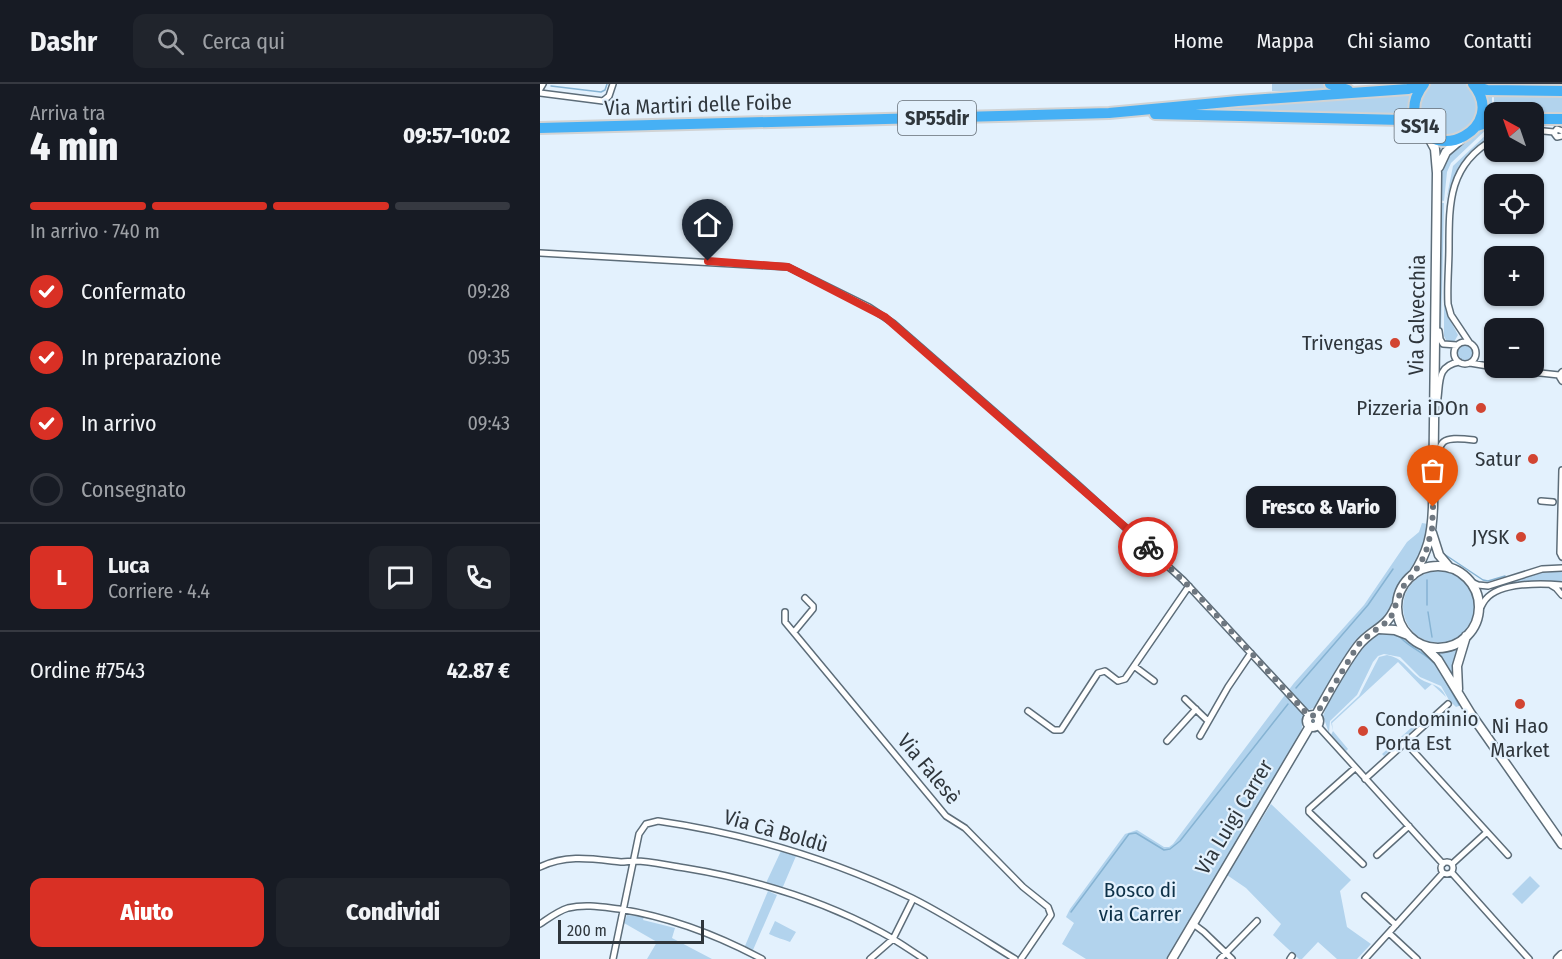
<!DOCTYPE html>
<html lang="it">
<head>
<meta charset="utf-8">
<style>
	:root { --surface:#171b24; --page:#20242c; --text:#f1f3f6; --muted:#9ea1a6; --line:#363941; --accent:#d93025 }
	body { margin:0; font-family:"Fira Sans Condensed",sans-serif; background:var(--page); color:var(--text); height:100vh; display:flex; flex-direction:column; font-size:22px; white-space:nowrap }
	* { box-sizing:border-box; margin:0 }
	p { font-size:20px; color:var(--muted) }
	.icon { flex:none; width:33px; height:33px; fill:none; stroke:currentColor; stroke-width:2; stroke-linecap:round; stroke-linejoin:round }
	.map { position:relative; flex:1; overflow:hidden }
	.panel { display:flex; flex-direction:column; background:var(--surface); width:540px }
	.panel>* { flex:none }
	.needle { width:39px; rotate:320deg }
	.tools { position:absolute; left:944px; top:18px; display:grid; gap:12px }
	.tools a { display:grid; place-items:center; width:60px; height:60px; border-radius:12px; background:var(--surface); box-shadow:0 2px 4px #0004; font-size:30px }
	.scale { position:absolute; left:18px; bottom:15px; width:146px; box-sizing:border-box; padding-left:6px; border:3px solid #2f363c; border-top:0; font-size:16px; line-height:21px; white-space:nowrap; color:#2f363c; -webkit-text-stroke:4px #e3f1fd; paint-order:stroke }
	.pin { position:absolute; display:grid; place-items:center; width:51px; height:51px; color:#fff; margin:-62px -26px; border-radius:50% 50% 50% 0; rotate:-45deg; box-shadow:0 0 6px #0007 }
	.pin .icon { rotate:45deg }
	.courier { position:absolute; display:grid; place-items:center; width:60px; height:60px; margin:-30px; border:4px solid #d93025; border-radius:50%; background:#fff; color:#222; box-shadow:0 2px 8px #0007 }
	.bubble { position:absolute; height:42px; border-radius:12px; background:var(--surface); box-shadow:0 2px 4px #0004; font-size:20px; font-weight:800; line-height:42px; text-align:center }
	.headline em { font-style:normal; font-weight:800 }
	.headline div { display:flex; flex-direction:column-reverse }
	.headline { display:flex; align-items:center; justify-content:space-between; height:102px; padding:0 30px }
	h1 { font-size:39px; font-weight:800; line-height:45px }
	.bar { display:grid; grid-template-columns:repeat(4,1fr); gap:9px 6px; align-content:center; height:72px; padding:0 30px }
	.bar i { height:8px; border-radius:4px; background:var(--line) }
	.bar .active { background:var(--accent) }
	.bar p { grid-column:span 4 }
	.line { display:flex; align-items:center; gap:15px; padding:0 30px; border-top:2px solid var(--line) }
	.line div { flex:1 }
	.round { display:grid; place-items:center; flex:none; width:63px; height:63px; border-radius:12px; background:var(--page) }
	ol { padding:0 30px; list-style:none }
	li { display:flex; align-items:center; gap:18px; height:66px }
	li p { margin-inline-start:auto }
	li .icon { padding:6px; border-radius:50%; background:var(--accent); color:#fff; stroke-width:4 }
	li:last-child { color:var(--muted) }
	li i { width:33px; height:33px; border:3px solid var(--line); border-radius:50% }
	.primary-button { display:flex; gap:12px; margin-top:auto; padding:12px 30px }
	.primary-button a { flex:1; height:69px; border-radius:12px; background:var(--accent); color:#fff; font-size:24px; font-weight:800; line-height:69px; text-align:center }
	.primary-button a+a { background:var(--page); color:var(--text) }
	header { display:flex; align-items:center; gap:36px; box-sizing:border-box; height:84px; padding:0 30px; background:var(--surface); border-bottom:2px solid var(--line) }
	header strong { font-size:28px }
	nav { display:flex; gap:33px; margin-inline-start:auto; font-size:21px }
	.search { width:420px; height:54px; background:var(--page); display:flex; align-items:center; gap:15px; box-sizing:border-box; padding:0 21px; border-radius:12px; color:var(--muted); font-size:22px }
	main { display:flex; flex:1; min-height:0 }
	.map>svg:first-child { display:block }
</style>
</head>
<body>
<header>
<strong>Dashr</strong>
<div class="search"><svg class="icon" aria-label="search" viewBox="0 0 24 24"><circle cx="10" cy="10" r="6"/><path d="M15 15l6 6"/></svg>Cerca qui</div>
<nav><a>Home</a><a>Mappa</a><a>Chi siamo</a><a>Contatti</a></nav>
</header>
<main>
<section class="panel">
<div class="headline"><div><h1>4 min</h1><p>Arriva tra</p></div><em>09:57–10:02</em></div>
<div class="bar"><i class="active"></i><i class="active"></i><i class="active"></i><i></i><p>In arrivo · 740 m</p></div>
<ol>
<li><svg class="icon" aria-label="check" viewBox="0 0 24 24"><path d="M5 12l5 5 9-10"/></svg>Confermato<p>09:28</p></li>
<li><svg class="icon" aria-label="check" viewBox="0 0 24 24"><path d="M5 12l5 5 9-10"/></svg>In preparazione<p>09:35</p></li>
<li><svg class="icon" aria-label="check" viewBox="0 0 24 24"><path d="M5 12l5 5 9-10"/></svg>In arrivo<p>09:43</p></li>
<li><i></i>Consegnato</li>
</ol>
<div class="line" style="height:108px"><b class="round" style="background:var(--accent);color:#fff">L</b><div><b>Luca</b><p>Corriere · 4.4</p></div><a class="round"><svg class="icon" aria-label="chat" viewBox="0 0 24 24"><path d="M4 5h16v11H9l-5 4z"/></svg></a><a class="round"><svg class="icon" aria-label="phone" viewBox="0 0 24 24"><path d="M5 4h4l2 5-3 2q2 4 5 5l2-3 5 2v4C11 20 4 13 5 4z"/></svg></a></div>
<div class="line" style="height:78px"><div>Ordine #7543</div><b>42.87 €</b></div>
<div class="primary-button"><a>Aiuto</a><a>Condividi</a></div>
</section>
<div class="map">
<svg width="1022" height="875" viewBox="0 0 1022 875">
	<rect width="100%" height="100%" fill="#e3f1fd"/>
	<path fill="#b2d3ed" d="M732 0H785L796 7H732Z
		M891 0H926C966 38 891 77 880 30 878 18 883 8 891 0Z
		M874 8 872 33 644 25Z
		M942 8H1022V34H993V28H954V11H952V31H954L943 34Z
		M951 41 911 79 907 88 904 117 900 116 903 75 941 42Z
		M954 41V52C927 66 914 88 906 117L913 82 949 48Z
		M900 119H904L901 252 905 260 900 251 901 203 899 168Z
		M904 208 909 234 918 251 914 258 908 260 904 252Z
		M916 269a9 9 0 1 1 18 0a9 9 0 1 1-18 0Z
		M882 439 888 440 885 463 877 480 860 500 848 534 827 548 776 623 768 626 763 634 761 651 629 875H546L522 860 534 839 526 833 530 825 585 750 597 746 624 763H629L633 760 754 599 824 521 867 458 879 448Z
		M1022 487V498L994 497 971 500 970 498 1001 489Z
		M863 523a36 36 0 1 1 72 0a36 36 0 1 1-72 0Z
		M844 547 865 552 874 561 889 569 922 621 916 623 909 616 901 602 880 593 860 573 844 570 838 572 833 578 817 611 790 637 789 649 783 632 790 614 819 566 824 560Z
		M919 564 914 585 913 596 905 578 897 569Z
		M847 571C863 574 867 585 879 594 888 601 901 599 906 613L892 600 885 606 858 578 792 639 793 647 808 665 806 667 791 651 793 647 791 638 819 612 839 573Z
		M881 635 883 637 844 672 842 670Z
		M731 720 811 796 800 807 807 843 831 860 817 875H797L778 858 762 875H759L733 851 741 840 706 804 687 791Z
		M241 767 256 772 242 805 226 799Z
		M990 792 1000 802 982 820 972 810Z
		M228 807 237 811 213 866 205 862Z
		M87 831 104 833 103 836 135 844 132 854 172 875H107L117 858 84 839Z
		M235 837 256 848 250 858C243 855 237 854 229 850Z"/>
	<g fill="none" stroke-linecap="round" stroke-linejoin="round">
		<path stroke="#86b3d3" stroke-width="1.5" d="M11 2 61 8 65 6 67 0
			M904 470 943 496 948 497 965 492
			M887 521V496
			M888 528 892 553
			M860 553C871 565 886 569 896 581
			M905 596 919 621
			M756 604 828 521 853 485
			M531 828 589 750 596 749 624 766 630 765 640 757 748 620"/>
		<g stroke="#5d6d79" stroke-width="8">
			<path id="street" d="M0 5 3 0
				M0 9 63 17 69 12 73 0
				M993 46 1014 48
				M1022 47 1017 45 1014 49 1017 53 1022 52
				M0 169 248 183 329 223 353 239 536 399 643 496 769 632
				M899 247 900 255 903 260 917 261
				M929 258 911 231 908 220C907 201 909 182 909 164 909 118 909 80 954 55
				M914 269a11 11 0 1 1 22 0a11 11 0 1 1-22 0Z
				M930 279 954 283
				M954 284 1019 291
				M1022 288 1019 292 1022 297
				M897 320C901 301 895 282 919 278
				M1022 386 1020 469 1022 473
				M897 394C900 359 894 351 934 356
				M1001 417 1013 418
				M929 497 938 501 948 502 1002 485 1022 484
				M1011 501 1016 504 1022 511
				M245 528V538L406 732 425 744 483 803 508 823 511 831 481 875
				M938 528C941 524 943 518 946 515 960 498 1002 499 1022 501
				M254 548 273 525V522L265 514
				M594 582 614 597
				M645 615 668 637
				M488 627 514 646H521L558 589 565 587 578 597 585 595 649 502
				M777 641 903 780
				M660 652 688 603 711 569
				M627 657 656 625
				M865 658 968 771
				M815 684 769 725V728L823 780
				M825 695 908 620
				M837 771 869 742
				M901 784a6 6 0 1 1 12 0a6 6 0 1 1-12 0Z
				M912 780 947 748
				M0 783C27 770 53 775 81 778 86 778 90 777 95 777 111 777 129 782 145 784 212 795 281 816 341 848 356 856 370 866 384 875
				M912 789 989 875
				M825 812 856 841
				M652 839 664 848 692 875
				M0 840C9 834 18 827 28 824 45 820 62 823 79 825 130 833 175 850 222 875
				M849 849 877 875
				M73 875 99 750 106 740 118 737C207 750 291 775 372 814 408 832 441 854 475 875
				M330 875 353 855 373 815
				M680 875 717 837
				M750 875 752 872
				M825 875 903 789"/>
		</g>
		<g stroke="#5d6d79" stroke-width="11">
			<path id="secondary" d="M899 83 906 68 920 56
				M892 449 899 471 910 484
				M857 523a41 41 0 1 1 82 0a41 41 0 1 1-82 0Z
				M873 491C888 468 892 451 893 423L897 89 895 65 887 50
				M839 545 855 546 868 551
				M885 563 898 576 931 630 1022 760
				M918 605 917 582 926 552
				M767 637a6 6 0 1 1 12 0a6 6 0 1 1-12 0Z
				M776 631C789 608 802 583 818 562 832 544 846 546 856 522
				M632 875 770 642
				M1018 875 1022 871"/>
		</g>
		<g stroke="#d1d3d4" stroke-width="14">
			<path id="highway" d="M790 0 808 6
				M884 0C876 10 872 22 876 34 893 84 969 43 933 0
				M935 2 947 6 1022 7
				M615 30 862 36 874 38 881 43
				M993 35H1022
				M937 42 954 36
				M0 44 569 29 698 17 868 5 882 0"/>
		</g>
		<use href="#street" stroke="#fff" stroke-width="5"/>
		<use href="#secondary" stroke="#fff" stroke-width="8"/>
		<use href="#highway" stroke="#46b0f5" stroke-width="10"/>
	</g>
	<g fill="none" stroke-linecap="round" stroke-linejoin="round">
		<path stroke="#6e7780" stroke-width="6" stroke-dasharray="0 10.8" d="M608 463 657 510 769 632 776 631 818 561 830 550 848 537 852 531 862 504 873 491 885 471 892 445 893 423"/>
		<path stroke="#d93025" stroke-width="8" d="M168 177 248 183 345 233 608 463"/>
	</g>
	<g fill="#d24532" stroke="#e3f1fd" stroke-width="2">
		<circle cx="855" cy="259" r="6"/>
		<circle cx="941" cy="324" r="6"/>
		<circle cx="993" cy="375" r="6"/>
		<circle cx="981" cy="453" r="6"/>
		<circle cx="980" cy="620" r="6"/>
		<circle cx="823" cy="647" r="6"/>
	</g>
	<g text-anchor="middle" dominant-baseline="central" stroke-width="4.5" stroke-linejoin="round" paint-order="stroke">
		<g fill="#e3f1fd" stroke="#656e76" stroke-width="1.5">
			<rect x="358" y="17" width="78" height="34" rx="4.5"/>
			<rect x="854.5" y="25" width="51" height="34" rx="4.5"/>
		</g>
		<g font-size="20" font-weight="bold" fill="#2f363c">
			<text x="397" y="34">SP55dir</text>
			<text x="880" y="42">SS14</text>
		</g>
		<g font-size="21" fill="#2f363c" stroke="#e3f1fd">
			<text transform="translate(158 21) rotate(-2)">Via Martiri delle Foibe</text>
			<text transform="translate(877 231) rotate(-89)">Via Calvecchia</text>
			<text transform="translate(389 685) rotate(50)">Via Falesè</text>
			<text transform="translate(694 733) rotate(-59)">Via Luigi Carrer</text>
			<text transform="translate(236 747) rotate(16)">Via Cà Boldù</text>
		</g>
		<g font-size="21" fill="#2f363c" stroke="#e3f1fd" text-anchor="end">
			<text x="843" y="259">Trivengas</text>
			<text x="929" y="324">Pizzeria iDOn</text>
			<text x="981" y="375">Satur</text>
			<text x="969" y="453">JYSK</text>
			<text x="835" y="635" text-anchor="start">Condominio<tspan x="835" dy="24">Porta Est</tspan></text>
			<text x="980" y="642" text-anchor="middle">Ni Hao<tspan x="980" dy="24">Market</tspan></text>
		</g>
		<g font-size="21" fill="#0d3148" stroke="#e3f1fd">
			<text x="600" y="806">Bosco di<tspan x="600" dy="24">via Carrer</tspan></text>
		</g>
	</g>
</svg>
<div class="tools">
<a><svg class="needle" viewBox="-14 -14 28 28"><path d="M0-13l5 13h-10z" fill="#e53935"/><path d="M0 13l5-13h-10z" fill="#9ea1a6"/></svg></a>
<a><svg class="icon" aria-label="locate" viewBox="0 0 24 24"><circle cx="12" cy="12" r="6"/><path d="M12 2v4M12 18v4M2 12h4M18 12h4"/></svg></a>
<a>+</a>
<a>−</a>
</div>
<div class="scale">200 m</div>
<div class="pin" style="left:893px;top:423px;background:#ea580c"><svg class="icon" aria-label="bag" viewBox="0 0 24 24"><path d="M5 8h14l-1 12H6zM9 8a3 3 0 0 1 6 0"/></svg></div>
<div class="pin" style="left:168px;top:177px;background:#1f2937"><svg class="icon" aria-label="home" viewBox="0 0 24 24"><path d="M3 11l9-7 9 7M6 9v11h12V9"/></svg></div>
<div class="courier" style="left:608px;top:463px"><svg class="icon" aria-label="bike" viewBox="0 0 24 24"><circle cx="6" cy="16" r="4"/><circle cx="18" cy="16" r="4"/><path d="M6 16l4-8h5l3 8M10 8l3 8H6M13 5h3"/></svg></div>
<div class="bubble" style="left:706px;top:402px;width:150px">Fresco &amp; Vario</div>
</div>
</main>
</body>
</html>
